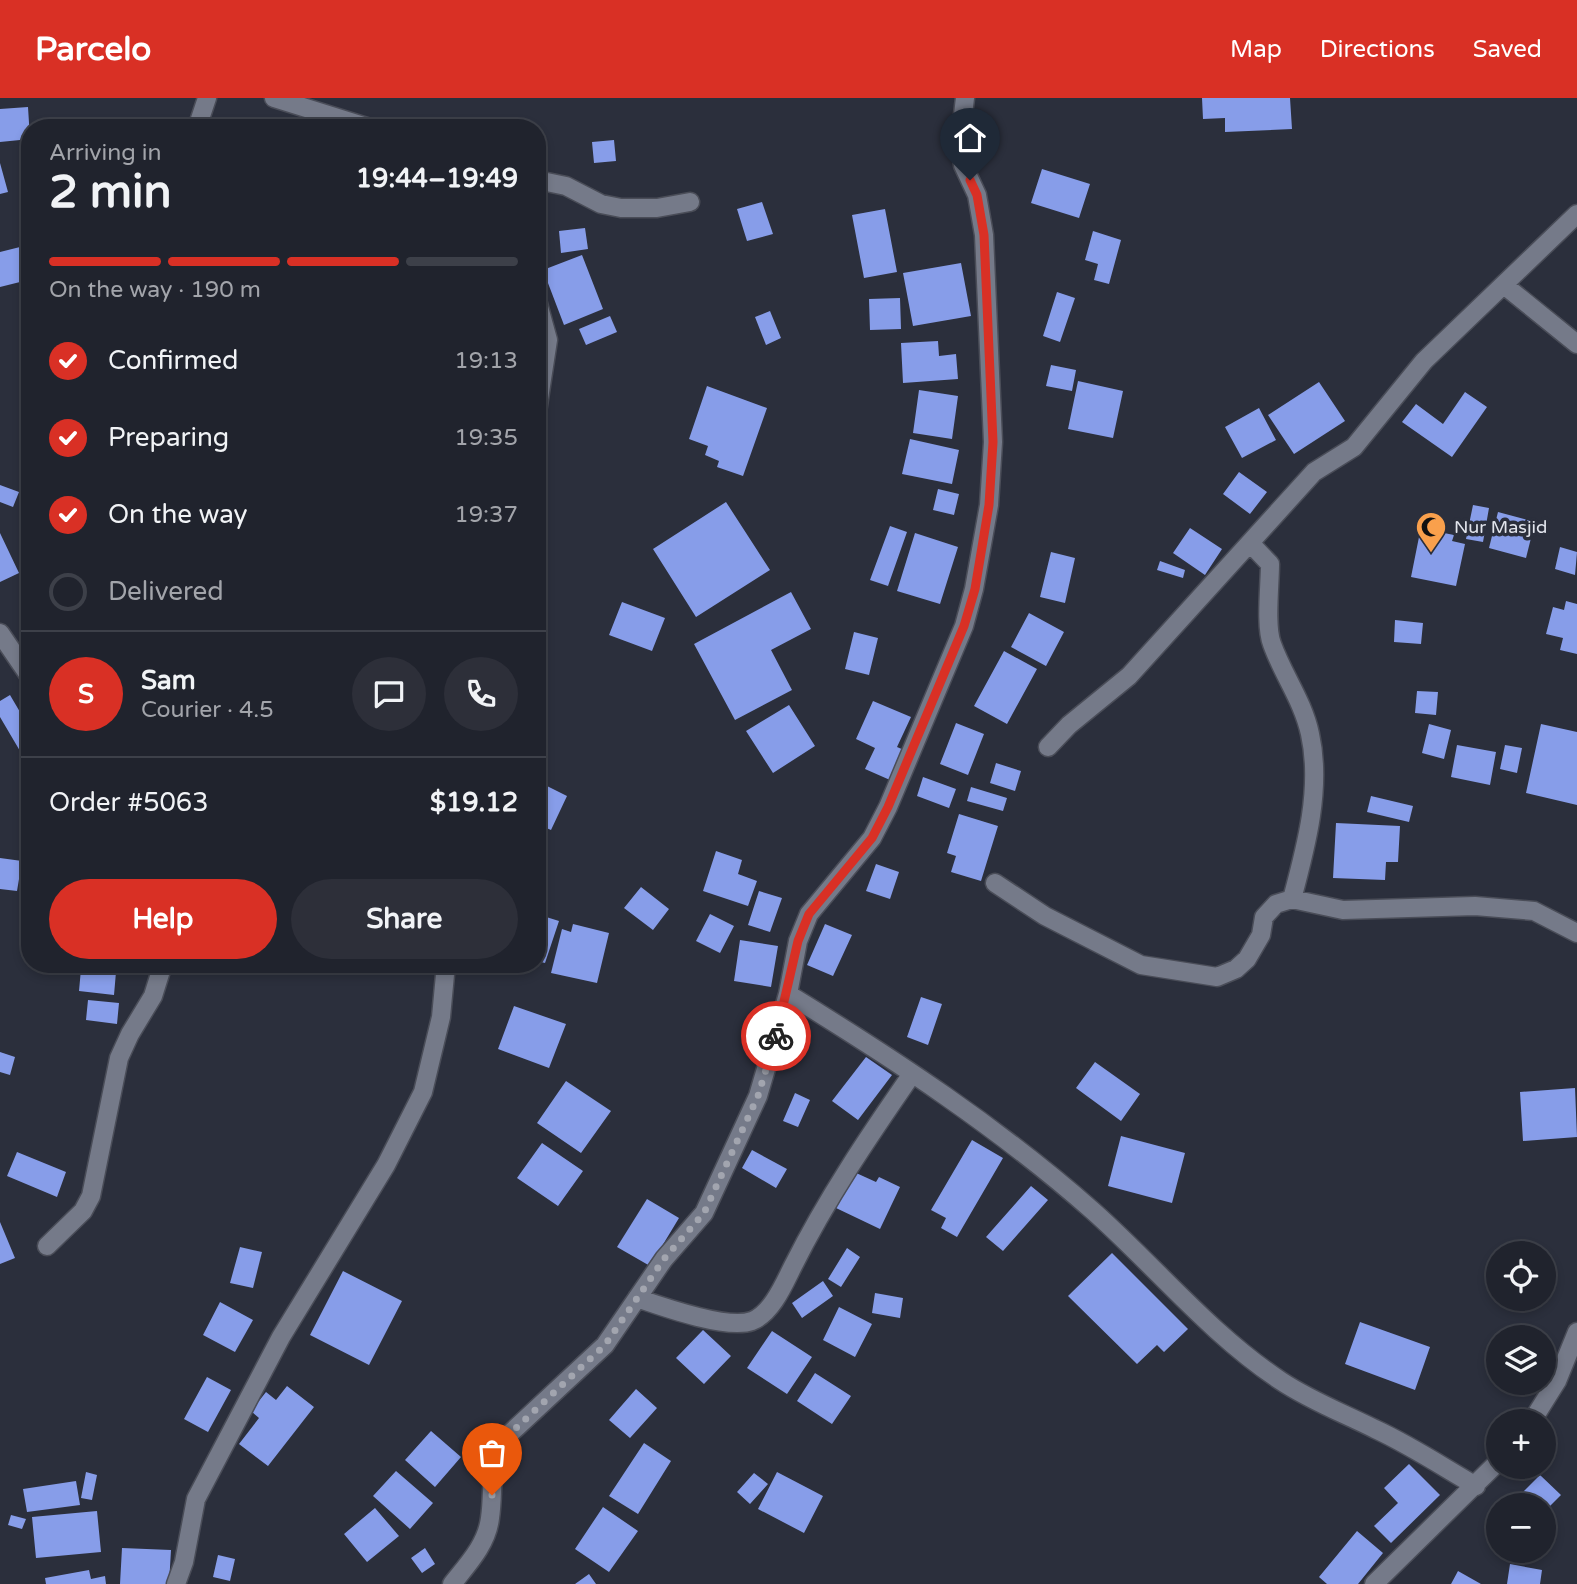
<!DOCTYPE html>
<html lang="en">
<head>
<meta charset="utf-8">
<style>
	:root { --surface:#20232d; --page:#2d2f39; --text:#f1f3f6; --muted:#a2a4aa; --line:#3d4049; --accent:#d93025 }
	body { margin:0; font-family:"Varela Round",sans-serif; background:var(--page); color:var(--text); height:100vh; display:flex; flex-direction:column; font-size:26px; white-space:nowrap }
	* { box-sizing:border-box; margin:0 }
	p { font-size:23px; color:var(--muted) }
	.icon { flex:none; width:38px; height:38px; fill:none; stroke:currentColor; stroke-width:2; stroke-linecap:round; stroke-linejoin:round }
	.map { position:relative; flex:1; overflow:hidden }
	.details { position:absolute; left:21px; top:21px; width:525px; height:854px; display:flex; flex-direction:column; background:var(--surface); border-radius:28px; box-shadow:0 4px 10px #0003,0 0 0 2px var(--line) }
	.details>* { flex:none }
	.tools { position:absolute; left:1486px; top:1143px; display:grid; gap:14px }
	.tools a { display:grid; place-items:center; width:70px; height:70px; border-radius:50%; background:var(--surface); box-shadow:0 4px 10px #0003,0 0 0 2px var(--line); font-size:35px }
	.pin { position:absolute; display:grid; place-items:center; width:60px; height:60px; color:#fff; margin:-72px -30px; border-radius:50% 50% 50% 0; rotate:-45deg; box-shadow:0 0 7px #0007 }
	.pin .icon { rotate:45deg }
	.courier { position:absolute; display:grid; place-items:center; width:70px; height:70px; margin:-35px; border:5px solid #d93025; border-radius:50%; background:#fff; color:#222; box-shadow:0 2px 9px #0007 }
	.summary em { font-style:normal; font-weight:700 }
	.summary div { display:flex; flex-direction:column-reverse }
	.summary { display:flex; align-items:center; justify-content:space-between; height:119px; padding:0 28px }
	h1 { font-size:46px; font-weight:700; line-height:52px }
	.bar { display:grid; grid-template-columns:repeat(4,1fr); gap:10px 7px; align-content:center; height:84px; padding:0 28px }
	.bar i { height:9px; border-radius:5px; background:var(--line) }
	.bar .current { background:var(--accent) }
	.bar p { grid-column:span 4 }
	.line { display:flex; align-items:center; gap:18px; padding:0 28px; border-top:2px solid var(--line) }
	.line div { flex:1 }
	.round { display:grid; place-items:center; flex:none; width:74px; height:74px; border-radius:37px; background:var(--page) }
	ol { padding:0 28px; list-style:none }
	li { display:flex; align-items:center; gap:21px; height:77px }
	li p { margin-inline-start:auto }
	li .icon { padding:7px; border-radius:50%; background:var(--accent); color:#fff; stroke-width:4 }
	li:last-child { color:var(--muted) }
	li i { width:38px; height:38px; border:4px solid var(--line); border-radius:50% }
	.primary-button { display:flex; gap:14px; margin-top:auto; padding:14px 28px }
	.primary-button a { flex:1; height:80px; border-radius:42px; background:var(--accent); color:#fff; font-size:28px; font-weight:700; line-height:80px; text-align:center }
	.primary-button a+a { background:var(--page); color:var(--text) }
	header { display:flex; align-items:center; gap:42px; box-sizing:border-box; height:98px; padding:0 35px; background:var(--accent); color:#fff }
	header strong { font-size:33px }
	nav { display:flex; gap:38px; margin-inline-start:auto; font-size:24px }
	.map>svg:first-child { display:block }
</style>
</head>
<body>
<header>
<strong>Parcelo</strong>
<nav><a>Map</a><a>Directions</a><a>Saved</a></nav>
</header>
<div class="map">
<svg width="1577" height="1486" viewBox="0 0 1577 1486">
	<rect width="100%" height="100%" fill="#2b2f3c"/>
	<path fill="#879de9" d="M1202 0H1290L1292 31 1225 34V20L1203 21Z
		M28 9 30 41 0 44V11Z
		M532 23V30H491V25Z
		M614 42 616 63 594 65 592 44Z
		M0 65 8 94 0 96Z
		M1042 71 1090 86 1079 120 1031 105Z
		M762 104 773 136 747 143 737 111Z
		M885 111 897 174 864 180 852 117Z
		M585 130 588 151 561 155 559 133Z
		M1093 133 1121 142 1109 186 1094 182 1098 166 1085 162Z
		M20 149 28 182 0 189V154Z
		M582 157 603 211 564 227 543 172Z
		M961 165 971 218 913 228 903 175Z
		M1057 194 1075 200 1060 244 1043 238Z
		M900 200 901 231 870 232 869 201Z
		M770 213 781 240 766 247 755 219Z
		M610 218 617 234 586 247 579 231Z
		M938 243 939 258 956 256 958 281 903 285 901 245Z
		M1051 267 1076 272 1072 293 1046 288Z
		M1078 283 1123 293 1113 340 1068 331Z
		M1319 284 1345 323 1294 356 1268 317Z
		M707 288 767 310 743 378 717 369 719 363 705 357 708 348 689 341Z
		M919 292 958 298 952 341 913 335Z
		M1465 294 1487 309 1452 359 1402 324 1416 306 1443 326Z
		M1259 310 1276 342 1242 360 1225 329Z
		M910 341 959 352 952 386 902 376Z
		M1239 374 1267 394 1250 416 1223 396Z
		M0 387 19 394 13 409 0 404Z
		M938 391 959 396 954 417 933 412Z
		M726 404 770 472 696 519 653 451Z
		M1473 407 1489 410 1483 444 1466 441Z
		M1498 414 1535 424 1526 460 1489 450Z
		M890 428 907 434 888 488 870 482Z
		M1190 430 1222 451 1205 477 1173 455Z
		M1439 434 1454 437 1452 443 1465 446 1456 488 1411 479 1419 439 1438 442Z
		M0 435 19 475 0 484Z
		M915 435 958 449 940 506 897 493Z
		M1560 449 1577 454 1575 477 1555 471Z
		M1051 454 1075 460 1065 505 1040 499Z
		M1160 463 1185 472 1183 480 1157 472Z
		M791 494 811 531 771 552 792 592 735 622 694 546Z
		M1566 503 1577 506V556L1560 552 1563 540 1546 536 1553 509 1564 512Z
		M622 504 665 520 652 553 609 537Z
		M1029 515 1064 534 1046 568 1011 549Z
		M1395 522 1423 525 1421 546 1394 544Z
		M854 534 878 540 869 577 845 571Z
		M1004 553 1037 571 1007 626 974 608Z
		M1417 593 1438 594 1436 617 1415 615Z
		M10 597 30 631V647L20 653 0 619V603Z
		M873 603 911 619 897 649 904 652 890 682 865 671 875 650 856 641Z
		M789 607 815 648 773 675 746 633Z
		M956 625 984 636 968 677 940 666Z
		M1429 626 1451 632 1444 661 1422 655Z
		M1541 626 1577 634V707L1526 695Z
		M1457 647 1496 654 1490 687 1451 679Z
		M1505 647 1522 650 1517 675 1500 671Z
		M996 665 1021 673 1015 693 990 685Z
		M923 679 956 691 949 710 917 698Z
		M537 683 567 698 551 732 537 726Z
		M971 689 1007 700 1003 713 967 703Z
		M1371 698 1413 708 1409 724 1367 714Z
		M959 716 998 728 981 783 951 774 956 758 947 755Z
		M1336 725 1400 728 1398 764H1386L1385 782 1333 780Z
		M716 753 742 762 738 776 757 783 748 808 703 793Z
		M0 760 22 763 17 793 0 791Z
		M876 766 899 774 890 801 866 793Z
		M641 789 669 811 653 832 624 810Z
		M759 793 782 800 770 834 748 827Z
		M537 808 546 811 543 818 559 823 545 865 537 863Z
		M710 816 734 828 720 855 696 843Z
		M573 826 609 835 597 885 551 875 562 831 571 834Z
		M825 826 852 837 833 878 807 867Z
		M740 842 778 848 771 889 734 883Z
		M81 871 116 874 114 897 79 893Z
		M921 899 942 906 928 947 907 939Z
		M88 902 119 905 117 926 86 922Z
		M514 908 566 926 549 970 498 951Z
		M0 954 15 959 10 977 0 974Z
		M866 959 892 977 858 1022 832 1003Z
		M1095 964 1140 996 1121 1023 1076 990Z
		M566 983 611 1013 581 1055 537 1025Z
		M1575 990 1577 1039 1523 1043 1520 994Z
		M795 995 810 1002 798 1029 783 1023Z
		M1121 1038 1185 1055 1172 1105 1108 1088Z
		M972 1042 1003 1060 957 1139 941 1130 946 1120 931 1112Z
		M542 1045 583 1073 558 1108 517 1080Z
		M752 1052 787 1071 776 1090 742 1070Z
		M17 1054 66 1074 57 1099 7 1078Z
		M854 1074 876 1084 879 1079 900 1089 880 1131 836 1110Z
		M1031 1088 1048 1102 1003 1153 986 1139Z
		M647 1101 679 1120 650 1168 617 1149Z
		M0 1124 15 1160 0 1166Z
		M240 1149 262 1154 253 1190 230 1185Z
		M847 1150 860 1159 841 1189 828 1181Z
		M1112 1155 1188 1231 1164 1254 1157 1247 1137 1266 1068 1198Z
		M343 1173 402 1203 369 1267 310 1237Z
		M823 1183 833 1198 802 1220 792 1205Z
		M875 1195 903 1200 900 1220 872 1215Z
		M220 1204 253 1222 235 1254 203 1237Z
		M839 1209 872 1226 855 1259 823 1242Z
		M1360 1224 1430 1249 1415 1292 1345 1266Z
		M703 1232 731 1258 704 1286 676 1260Z
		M772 1233 812 1259 787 1296 747 1270Z
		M815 1275 851 1298 832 1326 797 1303Z
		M207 1279 231 1292 208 1334 184 1321Z
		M287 1288 314 1309 268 1368 239 1346 259 1320 251 1313 266 1294 276 1302Z
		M636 1291 657 1310 630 1340 609 1322Z
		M431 1333 461 1359 435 1389 405 1362Z
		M644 1345 671 1363 638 1416 609 1398Z
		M1409 1366 1440 1397 1391 1445 1374 1428 1398 1405 1384 1390Z
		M396 1373 433 1405 410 1431 373 1398Z
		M86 1374 97 1377 92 1402 81 1400Z
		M777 1374 823 1398 804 1435 758 1411Z
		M754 1375 768 1386 750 1406 737 1394Z
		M1540 1377 1561 1397 1544 1414V1407H1510Z
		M76 1383 80 1407 27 1414 23 1391Z
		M603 1409 638 1433 609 1474 575 1451Z
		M375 1410 399 1438 367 1464 344 1436Z
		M97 1413 101 1454 36 1460 32 1419Z
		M11 1417 26 1421 22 1431 8 1427Z
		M1357 1433 1383 1455 1358 1486H1327L1319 1479Z
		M122 1450 171 1452 169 1486H120Z
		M425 1450 435 1466 422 1475 411 1460Z
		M218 1457 235 1461 230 1483 213 1479Z
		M1510 1466 1542 1472 1540 1486H1507Z
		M89 1472 91 1481 105 1478 106 1486H46L45 1480Z
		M1458 1473 1481 1486H1451Z
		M589 1476 596 1486H575Z"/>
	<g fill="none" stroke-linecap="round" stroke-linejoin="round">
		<g stroke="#4a4d58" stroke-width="21">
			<path id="street" d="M274 0 370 30
				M197 30 207 0
				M537 82 566 88 601 106 621 110H657L690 104
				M1504 187 1577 246
				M537 202 548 242 537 314
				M1250 445 1270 466C1270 487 1265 528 1272 546 1283 577 1303 603 1310 636 1322 690 1306 749 1292 801
				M0 535 30 579
				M1048 649 1069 627 1129 578 1314 374 1354 349 1424 263 1577 116
				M995 785 1045 818 1141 867 1217 879 1236 871 1247 861 1261 837 1264 819 1276 806 1292 801 1343 812 1475 808 1534 813 1577 835
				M788 896C894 961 999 1030 1093 1113 1156 1169 1210 1236 1281 1283 1311 1303 1343 1315 1375 1331 1410 1347 1443 1369 1476 1388
				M47 1148 83 1113 91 1098 119 960 130 936 153 898 163 866
				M637 1200C663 1209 727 1232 752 1223 772 1215 784 1186 793 1168 827 1100 869 1038 912 976
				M1532 1323 1557 1283 1577 1234
				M176 1486 184 1464 196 1401 281 1239 386 1067 423 994 441 919 446 866
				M452 1486C468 1466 487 1446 490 1420 494 1393 489 1368 502 1343L605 1247 664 1161 704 1115 758 998 788 896 798 843 809 816 872 740 888 709 964 528 974 491 989 407 993 344 984 137 977 97 963 67 960 42 965 0
				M1374 1486 1498 1364"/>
		</g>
		<use href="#street" stroke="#757a89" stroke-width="18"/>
	</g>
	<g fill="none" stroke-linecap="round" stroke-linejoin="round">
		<path stroke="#a2a5af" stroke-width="7" stroke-dasharray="0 12.6" d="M492 1397 495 1357 502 1343 605 1247 664 1161 704 1115 758 998 776 938"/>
		<path stroke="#d93025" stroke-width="9" d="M776 938 798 843 809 816 872 740 888 709 964 528 975 491 989 407 993 344 984 137 977 97 970 82"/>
	</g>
	<defs>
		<g id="mosque-pin" transform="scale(1.575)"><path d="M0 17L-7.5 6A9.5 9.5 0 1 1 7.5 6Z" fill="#f9a04c" stroke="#2b2f3c"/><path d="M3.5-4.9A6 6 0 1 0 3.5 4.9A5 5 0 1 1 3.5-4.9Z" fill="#111"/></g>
	</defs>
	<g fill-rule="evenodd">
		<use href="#mosque-pin" x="1431" y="429"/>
	</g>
	<g text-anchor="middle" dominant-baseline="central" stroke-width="7" stroke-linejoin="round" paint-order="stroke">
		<g font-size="18" fill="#e2e5ed" stroke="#2b2f3c" text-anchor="start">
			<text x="1454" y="429">Nur Masjid</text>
		</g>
	</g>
</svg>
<div class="tools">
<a><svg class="icon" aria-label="locate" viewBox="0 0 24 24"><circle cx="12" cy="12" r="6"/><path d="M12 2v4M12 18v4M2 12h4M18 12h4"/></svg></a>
<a><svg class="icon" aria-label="layers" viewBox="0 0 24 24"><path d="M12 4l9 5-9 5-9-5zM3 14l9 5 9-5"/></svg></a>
<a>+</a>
<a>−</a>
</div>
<div class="pin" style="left:492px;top:1397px;background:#ea580c"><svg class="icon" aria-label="bag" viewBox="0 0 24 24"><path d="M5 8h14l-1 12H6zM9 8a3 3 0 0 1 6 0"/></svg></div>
<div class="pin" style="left:970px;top:82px;background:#1f2937"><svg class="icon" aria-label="home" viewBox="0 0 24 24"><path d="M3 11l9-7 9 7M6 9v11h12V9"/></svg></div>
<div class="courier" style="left:776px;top:938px"><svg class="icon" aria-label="bike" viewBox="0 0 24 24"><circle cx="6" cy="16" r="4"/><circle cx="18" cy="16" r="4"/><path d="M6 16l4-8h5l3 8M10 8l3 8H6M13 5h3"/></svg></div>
<section class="details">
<div class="summary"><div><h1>2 min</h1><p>Arriving in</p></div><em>19:44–19:49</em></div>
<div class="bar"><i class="current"></i><i class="current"></i><i class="current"></i><i></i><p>On the way · 190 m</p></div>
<ol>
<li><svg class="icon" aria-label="check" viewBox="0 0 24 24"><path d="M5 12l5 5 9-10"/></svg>Confirmed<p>19:13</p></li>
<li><svg class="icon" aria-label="check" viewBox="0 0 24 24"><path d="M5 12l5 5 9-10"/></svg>Preparing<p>19:35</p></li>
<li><svg class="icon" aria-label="check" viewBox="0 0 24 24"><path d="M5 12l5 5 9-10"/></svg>On the way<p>19:37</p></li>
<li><i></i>Delivered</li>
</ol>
<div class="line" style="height:126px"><b class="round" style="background:var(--accent);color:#fff">S</b><div><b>Sam</b><p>Courier · 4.5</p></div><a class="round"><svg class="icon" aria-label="chat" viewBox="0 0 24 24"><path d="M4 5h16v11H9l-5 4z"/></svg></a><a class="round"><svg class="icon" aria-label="phone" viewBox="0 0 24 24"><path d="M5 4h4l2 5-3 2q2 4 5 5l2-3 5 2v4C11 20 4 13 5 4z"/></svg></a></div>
<div class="line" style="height:91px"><div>Order #5063</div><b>$19.12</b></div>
<div class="primary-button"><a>Help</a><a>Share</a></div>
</section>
</div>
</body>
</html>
